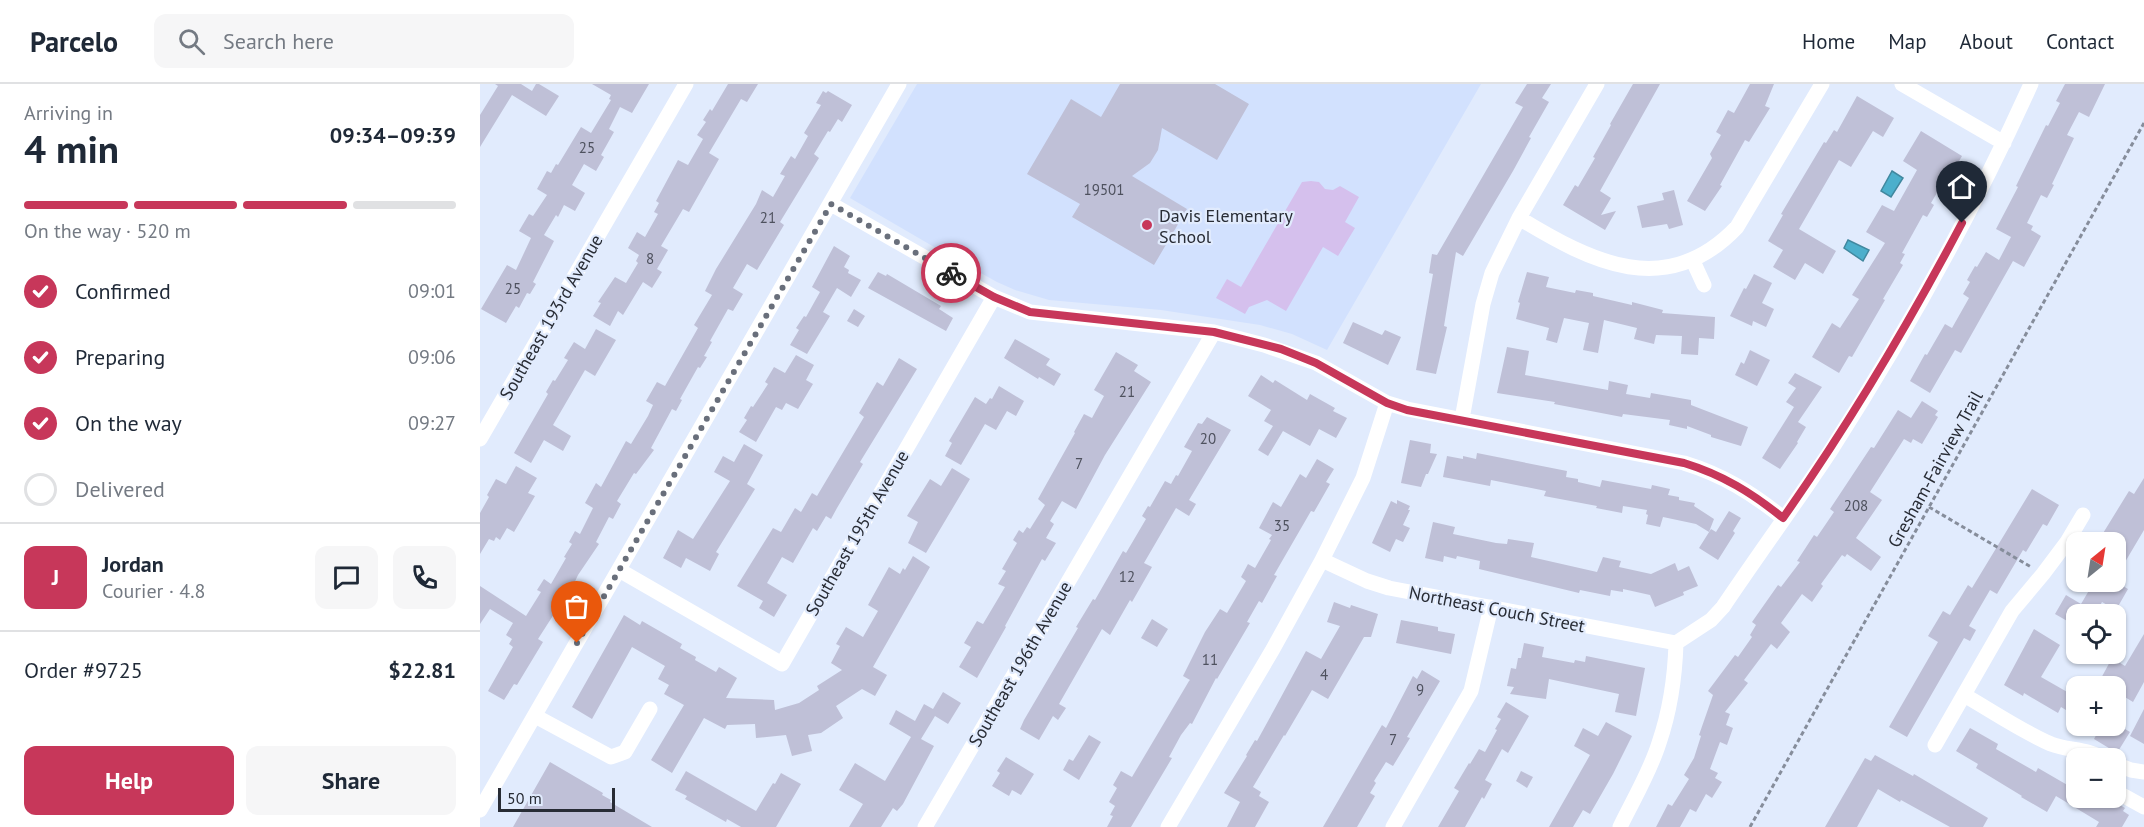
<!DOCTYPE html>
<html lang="en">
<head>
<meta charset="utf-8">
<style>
	:root { --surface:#fff; --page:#f6f6f7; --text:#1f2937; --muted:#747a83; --line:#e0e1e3; --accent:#c7375a }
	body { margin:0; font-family:"PT Sans",sans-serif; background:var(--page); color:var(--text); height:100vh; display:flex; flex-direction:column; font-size:22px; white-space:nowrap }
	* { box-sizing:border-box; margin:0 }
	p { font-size:20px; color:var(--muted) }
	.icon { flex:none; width:33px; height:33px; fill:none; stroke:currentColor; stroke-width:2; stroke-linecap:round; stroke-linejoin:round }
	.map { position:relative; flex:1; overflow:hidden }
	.panel { display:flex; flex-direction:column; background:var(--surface); width:480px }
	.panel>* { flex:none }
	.needle { width:39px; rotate:30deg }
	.controls { position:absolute; left:1586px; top:448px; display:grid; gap:12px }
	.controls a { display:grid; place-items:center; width:60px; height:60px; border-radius:12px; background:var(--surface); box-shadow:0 2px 4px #0004; font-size:30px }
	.scale { position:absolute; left:18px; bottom:15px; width:117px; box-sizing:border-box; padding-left:6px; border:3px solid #282c35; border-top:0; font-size:16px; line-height:21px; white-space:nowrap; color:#282c35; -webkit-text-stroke:4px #e1ebfd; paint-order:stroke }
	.pin { position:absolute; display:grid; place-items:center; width:51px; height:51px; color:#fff; margin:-62px -26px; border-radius:50% 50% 50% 0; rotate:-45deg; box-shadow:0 0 6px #0007 }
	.pin .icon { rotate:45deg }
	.courier { position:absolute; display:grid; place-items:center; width:60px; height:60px; margin:-30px; border:4px solid #c7375a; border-radius:50%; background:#fff; color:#222; box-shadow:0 2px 8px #0007 }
	.summary em { font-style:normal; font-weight:600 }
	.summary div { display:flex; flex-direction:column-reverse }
	.summary { display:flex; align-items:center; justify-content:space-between; height:102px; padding:0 24px }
	h1 { font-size:39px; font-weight:600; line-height:45px }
	.bar { display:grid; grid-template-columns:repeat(4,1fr); gap:9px 6px; align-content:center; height:72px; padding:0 24px }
	.bar i { height:8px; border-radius:4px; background:var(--line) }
	.bar .selected { background:var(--accent) }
	.bar p { grid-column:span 4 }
	.line { display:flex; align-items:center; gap:15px; padding:0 24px; border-top:2px solid var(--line) }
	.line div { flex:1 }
	.round { display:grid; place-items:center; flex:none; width:63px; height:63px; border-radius:12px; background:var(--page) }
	ol { padding:0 24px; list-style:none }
	li { display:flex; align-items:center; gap:18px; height:66px }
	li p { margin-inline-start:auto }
	li .icon { padding:6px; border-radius:50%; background:var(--accent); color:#fff; stroke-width:4 }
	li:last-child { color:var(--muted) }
	li i { width:33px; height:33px; border:3px solid var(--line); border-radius:50% }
	.primary-button { display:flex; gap:12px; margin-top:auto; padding:12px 24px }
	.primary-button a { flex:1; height:69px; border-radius:12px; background:var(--accent); color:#fff; font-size:24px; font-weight:600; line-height:69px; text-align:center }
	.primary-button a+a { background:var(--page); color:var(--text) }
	header { display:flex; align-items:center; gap:36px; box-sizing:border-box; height:84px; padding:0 30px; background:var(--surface); border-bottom:2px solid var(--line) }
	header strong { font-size:28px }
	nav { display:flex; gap:33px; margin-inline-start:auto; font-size:21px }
	.search { width:420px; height:54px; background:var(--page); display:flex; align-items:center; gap:15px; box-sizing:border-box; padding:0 21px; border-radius:12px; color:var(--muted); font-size:22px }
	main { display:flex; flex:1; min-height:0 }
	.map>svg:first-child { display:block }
</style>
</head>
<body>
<header>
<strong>Parcelo</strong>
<div class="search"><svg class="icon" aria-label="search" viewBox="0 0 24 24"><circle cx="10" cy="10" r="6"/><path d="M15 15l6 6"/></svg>Search here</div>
<nav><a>Home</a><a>Map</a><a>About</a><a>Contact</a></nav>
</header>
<main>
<section class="panel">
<div class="summary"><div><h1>4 min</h1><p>Arriving in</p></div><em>09:34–09:39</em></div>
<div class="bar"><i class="selected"></i><i class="selected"></i><i class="selected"></i><i></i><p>On the way · 520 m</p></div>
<ol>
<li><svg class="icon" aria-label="check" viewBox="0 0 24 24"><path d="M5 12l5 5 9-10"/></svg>Confirmed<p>09:01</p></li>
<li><svg class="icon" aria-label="check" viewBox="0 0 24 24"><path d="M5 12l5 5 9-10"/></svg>Preparing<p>09:06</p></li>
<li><svg class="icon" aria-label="check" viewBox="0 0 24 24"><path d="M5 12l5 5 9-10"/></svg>On the way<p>09:27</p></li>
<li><i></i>Delivered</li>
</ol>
<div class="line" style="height:108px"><b class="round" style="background:var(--accent);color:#fff">J</b><div><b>Jordan</b><p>Courier · 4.8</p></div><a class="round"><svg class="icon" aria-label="chat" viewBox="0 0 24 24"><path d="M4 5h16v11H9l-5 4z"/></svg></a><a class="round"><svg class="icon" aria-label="phone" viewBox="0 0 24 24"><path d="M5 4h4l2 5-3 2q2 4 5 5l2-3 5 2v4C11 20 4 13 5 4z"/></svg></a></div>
<div class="line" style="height:78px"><div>Order #9725</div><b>$22.81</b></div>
<div class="primary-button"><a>Help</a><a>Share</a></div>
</section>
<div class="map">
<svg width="1664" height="743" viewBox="0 0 1664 743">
	<rect width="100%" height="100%" fill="#e1ebfd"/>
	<path fill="#d2e1fe" d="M437 0H1001L847 266 812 250 780 241 681 226 569 216 535 206 517 198 461 167 370 114Z"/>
	<path fill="#d5c0ed" d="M831 97 839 98 845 105 853 106 860 102 879 113 865 138 875 144 858 172 843 163 806 227 787 216 769 223 765 230 736 214 747 195 761 203 822 98Z"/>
	<path fill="#4cafcc" stroke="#41889f" stroke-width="1.5" d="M1412 87 1423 94 1411 113 1401 107Z
		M1368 156 1389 166 1383 177 1364 164Z"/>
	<path fill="#bfc0d7" d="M15 0H41L52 7 56 0H59L79 12 66 32 32 11 0 63V31L18 2Z
		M112 0H169L152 29 140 23 129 45 134 48 121 71 124 73 116 87 104 80 92 101 105 109 95 127 84 121 78 133 76 131 64 151 74 157 53 198 56 200 50 210 47 209 39 224 36 222 26 239 1 225 27 181 36 186 51 154 39 147 49 130 53 132 67 111 57 105 67 87 71 89 76 80 78 81 101 43 111 49 131 16 129 15 131 11Z
		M248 0H278L267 18 261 15 229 69 239 75 209 128 203 125 181 162 188 166 177 185 182 188 172 204 163 198 143 231 138 227 130 242 113 232 121 219 118 218 135 193 146 199 158 179 156 177 159 171 148 164 157 148 165 153 178 130 174 128 179 119 176 117 198 76 208 81 223 55 217 51 226 38 223 36 230 25 232 27Z
		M640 0H735L769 20 737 76 682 44 678 66 670 79 652 92 707 125 674 181 592 133 600 120 547 90 591 15 621 33Z
		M1047 0H1071L1062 14 1069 18 1049 53 1051 54 1033 87 983 172 976 168 964 242 967 243 956 290 936 286 953 190 949 189 952 170 957 171 1043 23 1035 19Z
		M1153 0H1180L1120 107 1131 114 1121 131 1136 127 1125 146 1083 121 1095 101 1098 103 1115 74 1113 73 1131 41 1130 40Z
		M1270 0H1294L1285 22 1290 24 1269 58 1265 56 1240 101 1242 102 1225 127 1207 117 1232 74 1230 70 1241 51 1236 48 1248 26 1254 29Z
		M1585 0H1625L1609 33 1599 28 1587 51 1594 54 1572 100 1574 101 1567 114 1561 111 1547 139 1553 142 1551 146 1561 152 1544 183 1533 177 1481 269 1475 266 1450 309 1430 297 1445 270 1447 271 1465 240 1472 244 1489 214 1483 210 1490 198 1487 196 1495 182 1497 183 1506 168 1519 176 1531 153 1516 145 1538 103 1536 102 1566 41 1568 42 1580 19 1576 17Z
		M343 7 346 9 348 7 372 21 362 38 358 35 350 48 348 47 334 70 339 74 300 138 304 141 277 186 267 180 253 204 263 210 253 227 248 225 230 257 232 258 224 272 227 273 220 284 218 283 200 315 202 316 196 327 192 325 171 364 174 366 156 390 154 389 137 417 141 420 133 435 129 433 116 458 119 460 98 491 86 517 83 516 58 555 63 558 37 601 34 600 24 616 8 607 33 563 29 560 32 555 26 551 33 539 10 525 0 540V502L46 532 61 508 57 506 64 495 71 500 86 474 84 473 92 460 89 458 95 447 100 450 113 424 105 419 116 399 121 403 146 357 151 360 168 332 173 321 166 317 177 298 185 302 218 244 214 241 232 211 225 207 236 185 276 120 282 106 293 113 305 92 300 90 311 72 315 75 328 52 324 49 341 21 336 19Z
		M1377 12 1414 34 1403 53 1393 47 1371 83 1359 76 1319 145 1356 167 1343 190 1325 179 1315 196 1293 183 1303 166 1288 157 1303 131 1301 130 1344 58 1346 59 1354 46 1357 48Z
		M1441 47 1482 72 1471 91 1468 90 1451 119 1454 121 1447 133 1443 131 1422 169 1425 170 1420 179 1423 181 1403 215 1405 216 1372 273 1369 272 1359 289 1332 273 1352 239 1360 244 1379 215 1372 211 1405 159 1386 148 1402 121 1414 127 1437 86 1423 77Z
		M1194 106 1203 141 1189 145 1187 140 1162 144 1157 122 1184 116 1182 109Z
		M354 162 370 172 364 183 369 186 368 189 381 196 371 213 357 204 343 228 350 232 327 270 310 261 319 246 316 244 324 232 326 233 340 208 332 203Z
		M398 188 406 192 407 190 461 222 459 225 473 234 466 247 388 204Z
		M1047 188 1069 193 1066 203 1095 209 1096 206 1113 209V212L1152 221V218L1183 226 1182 229 1235 233 1234 255 1219 254 1218 271 1201 270 1202 252 1176 251 1174 260 1154 255 1157 244 1124 236 1118 269 1103 266 1109 239 1084 234 1077 259 1066 256 1069 244 1036 235 1040 219 1038 218Z
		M1274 190 1292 199 1282 219 1294 225 1286 243 1273 237 1272 242 1250 232 1264 204 1266 205Z
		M374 225 385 232 378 243 367 237Z
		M873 238 902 251 905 246 921 253 908 281 863 259Z
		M116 245 136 256 115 292 105 286 73 341 91 352 83 367 64 356 51 379 34 369 68 310 66 308 73 296 75 297 88 276 84 274 94 258 105 265Z
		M535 255 570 275 566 281 581 290 574 302 559 293 558 295 524 274Z
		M1027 263 1049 267 1045 291 1128 306 1129 297 1148 301 1146 310 1170 314 1171 309 1211 316V321L1268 343 1261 362 1231 353V351L1207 342V345L1189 341 1190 336 1143 330 1142 333 1074 320 1075 318 1017 309Z
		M1270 266 1290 276 1277 302 1255 291 1261 278 1264 280Z
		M636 268 658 281 654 287 671 298 625 371 596 425 582 417 570 437 574 440 566 454 576 459 565 477 562 475 525 542 526 543 497 594 479 583 491 563 484 559 497 537 503 540 525 503 518 500 526 487 522 485 537 459 533 456 539 446 543 449 547 443 550 445 565 421 558 415 595 349 594 348 604 330 612 334 624 312 614 306Z
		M316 271 334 281 326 296 333 300 318 325 306 319 302 326 296 323 276 358 259 348 267 336 264 334 271 322 273 323 288 300 285 298 294 283 305 289Z
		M419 274 437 285 380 378 383 380 357 424 351 435 346 432 337 447 333 444 313 479 302 473 287 499 307 511 294 533 279 524 283 517 257 502 293 444 301 448 315 424 321 428 332 409 337 412 384 333 379 329 397 298 403 302Z
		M1315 289 1342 303 1318 338 1326 343 1317 358 1318 359 1300 385 1282 374 1314 323 1306 318 1316 304 1308 299Z
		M781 291 793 299 795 296 827 316 830 310 855 324 853 327 867 334 856 354 839 345 830 362 803 347 788 372 778 366 793 342 784 337 791 326 768 312Z
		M519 302 544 317 536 332 527 327 516 346 505 340 481 381 465 372 472 359 469 357 495 313 506 320 510 314 512 315Z
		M1442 317 1458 327 1455 331 1458 333 1442 360 1433 355 1431 359 1424 355 1390 408 1402 416 1376 454 1401 473 1391 487 1367 470 1365 473 1362 471 1341 500 1343 502 1332 518 1322 510 1301 539 1310 548 1297 565 1291 560 1264 596 1268 599 1245 628 1250 630 1246 641 1253 644 1247 661 1240 658 1230 685 1238 689 1235 694 1242 698 1232 714 1226 710 1216 728 1210 725 1200 743H1176L1188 720 1192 722 1209 695 1204 691 1214 674 1221 652 1219 651 1233 611 1228 607 1255 571 1258 573 1272 553 1270 551 1276 541 1272 538 1298 501 1301 503 1320 478 1317 477 1334 451 1337 453 1354 428 1350 425 1391 363 1394 364 1418 326 1431 334Z
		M727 333 751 346 709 416 716 420 709 432 696 424 664 479 672 483 652 518 650 516 630 551 622 545 579 620 586 624 578 636 573 632 559 656 540 645 544 636 598 544 596 543 613 515 615 516 643 467 646 469 666 435 662 432 668 422 670 423 685 397 691 400 696 391 698 392 712 367 704 363 718 339 722 340Z
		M930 356 951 360 950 369 957 370 948 390H946L941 403 921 399Z
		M264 360 283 371 267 400 275 405 236 468 239 470 230 487 206 474 201 484 183 474 198 446 213 455 250 397 234 388 243 372 254 378Z
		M997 369 1087 387 1086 393 1098 395V398L1120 403 1122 396 1171 405 1172 401 1190 405 1188 411 1199 413V416L1215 419 1214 422 1234 435 1229 448 1216 440 1183 433 1180 443 1166 440 1168 431 1166 430 1167 426 1143 422 1142 429 1116 424 1117 422 1064 412 1066 407 1011 396 1010 402 963 393 967 372 983 375V372L996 375Z
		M837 375 854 385 846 398 850 400 834 428 831 427 794 491 797 492 782 519 779 517 767 538 770 539 737 595 736 594 712 640 710 639 701 651 689 673 692 674 651 743H627L633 732 630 731 635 722 629 718 637 704 633 701 641 687 652 693 709 597 710 596 703 592 725 548 740 525 747 529 766 497 761 493 768 480 775 484 791 456 789 455 792 451 779 444 793 418 801 423 820 390 826 394Z
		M36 382 57 394 48 409 55 412 34 448 27 444 20 456 16 453 14 457 9 455 0 470V429L9 413 7 411 16 395 26 400Z
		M472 384 490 395 446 469 428 459 438 438 427 432 450 395 461 402Z
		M1664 394V446L1635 495V459H1617L1649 407 1654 410Z
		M1552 405 1579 421 1567 442 1563 440 1546 468 1543 466 1517 510 1510 506 1489 542 1496 546 1490 557 1484 554 1427 653 1409 643 1458 558 1448 552 1463 527 1470 531 1488 501 1492 504Z
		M917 416 930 422 928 426H930L923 441 930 444 923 458 916 455 910 468 892 459 911 417 917 420Z
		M1249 427 1261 434 1253 447 1255 449 1238 476 1219 464 1231 445 1236 448Z
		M953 438 975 443 973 450 1016 459 1027 460 1028 455 1054 459 1051 473 1117 488 1123 473 1141 477 1139 483 1171 490 1195 479 1198 487 1209 482 1218 502 1203 508 1204 511 1175 523 1170 511 1143 505V508L1131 506 1130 512 1100 506 1099 509 999 485 1000 477 977 472 976 475 964 472 963 478 945 474Z
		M433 472 450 483 393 583 407 591 395 612 382 605 356 622 363 634 341 649 328 651 332 667 312 672 306 651 276 654 275 640 247 641 245 645 224 634 192 689 171 676 204 621 184 610 189 601 178 595 185 582 152 563 112 635 92 623 144 531 160 541 162 537 202 560 200 564 216 573 215 576 236 588 239 583 257 594 246 614 294 616 295 626 319 619 339 606 337 602 362 586 351 579 360 562 356 560 366 543 383 553 398 527 388 521 409 483 420 490 423 484 425 486Z
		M1614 498H1636L1648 505 1636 526 1622 518 1616 529 1620 531H1596V542L1575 530 1586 511 1601 520Z
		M854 518 870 524 871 521 898 530 891 553H884L848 615 832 606 805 652 804 651 773 703 781 708 779 712 789 718 775 743H747L760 718 744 709 767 672 766 671 775 656 777 657 794 626 826 567 841 575 860 542 847 538Z
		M672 535 688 545 677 563 661 554Z
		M921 536 958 543V547L975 550 971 570 916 559Z
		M1554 545 1580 561 1561 593 1596 613V632L1581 623 1578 629 1544 609 1543 612 1524 601Z
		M1664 550V598L1653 618 1635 607V603H1627L1619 598 1632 574 1645 582Z
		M1044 559 1064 563 1062 573 1094 579 1095 576 1105 578 1106 572 1165 584 1156 632 1135 628 1139 610 1069 595 1066 615 1030 610 1034 603 1027 602 1031 584 1036 585 1038 574H1041Z
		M942 586 960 597 927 653 930 654 913 682 906 678 894 697 896 699 890 709 895 712 877 743H843L902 641 906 644 933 592 937 595Z
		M463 608 481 619 468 640 455 632 441 655 454 662 423 720 417 727 413 724 401 743H369L383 720 359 706 375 679 405 697 431 653 409 640 416 626 435 637 444 620 453 625Z
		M1026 618 1049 632 1028 669 1022 665 1005 696 1012 700 1004 715 1002 713 985 743H958L979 707 974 704 989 679 990 680 999 665 1005 668 1017 646 1015 645 1021 635 1017 633Z
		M1664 625V660L1650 652Z
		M1126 638 1152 652 1133 690 1110 730 1103 726 1093 743H1069L1110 671 1094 662 1103 644 1118 652Z
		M1621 642H1640L1650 648 1637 669 1614 655Z
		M1490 644 1518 660 1516 665 1556 688 1558 684 1596 706V714H1616L1626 720 1630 715 1645 724 1643 727 1649 731 1642 743H1616L1619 738 1576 712 1567 728 1541 713 1542 712 1496 684 1498 680 1476 667Z
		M609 651 621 658 599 696 583 686 589 675 593 677Z
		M1395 671 1433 692 1434 690 1508 734 1503 743H1470L1421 716 1420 718 1398 705 1377 743H1345L1385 674 1391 677Z
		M526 673 554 690 541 711 532 706 529 712 512 702 520 689 517 687Z
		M70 678 123 709 122 711 131 716 130 718 172 743H33Z
		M206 687 276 727 293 699 295 700 301 689 321 700 296 743H261L247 735 246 738 205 715 207 712 195 706Z
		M1041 687 1053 693 1047 704 1036 697Z"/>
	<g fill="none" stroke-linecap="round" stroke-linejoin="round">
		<path stroke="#868d9b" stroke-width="3" stroke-dasharray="4.5 3" stroke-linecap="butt" d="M1449 423 1551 483
			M1270 743 1664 39"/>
		<path stroke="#fff" stroke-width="15" d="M1422 0 1524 59
			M351 120 514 213 550 228 734 248 784 261 836 279 907 319 927 325 1204 379C1243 391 1272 409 1303 434
			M1039 134C1111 178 1187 217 1257 143L1342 0
			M1213 177 1224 201
			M982 335 1003 220 1012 189 1039 134 1117 0
			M0 355 206 0
			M842 476 887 497 909 504 1196 559
			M139 486 302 580 514 213
			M1196 559 1231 536 1243 523C1278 471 1316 419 1351 366 1426 249 1494 126 1551 0
			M1484 611C1512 627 1541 647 1571 660 1589 667 1606 664 1624 675
			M55 632 131 673 145 668 170 625
			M1455 661 1532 527 1563 490 1587 458 1603 431
			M1635 680 1651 686 1664 688
			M1635 707 1664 723
			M0 726 419 0
			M445 743 734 248
			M688 743 793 565 842 476 883 394 907 319
			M913 743 991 607 1011 523
			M1140 743C1153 716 1170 688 1179 659 1190 627 1195 593 1196 559"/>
	</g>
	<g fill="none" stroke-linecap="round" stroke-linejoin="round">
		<path stroke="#696f7b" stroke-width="6" stroke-dasharray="0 10.8" d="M97 559 351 120 471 189"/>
		<path stroke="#c7375a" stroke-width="8" d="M471 189 514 213 550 228 734 248 801 265 836 279 907 319 927 326 1204 379C1243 391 1272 409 1303 434 1369 340 1428 241 1482 139"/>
	</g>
	<circle fill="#c7375a" stroke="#e1ebfd" stroke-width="2" cx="667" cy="141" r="6"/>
	<g text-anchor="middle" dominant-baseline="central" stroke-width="4.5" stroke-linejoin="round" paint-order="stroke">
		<g font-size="15" fill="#4e515e">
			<text x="107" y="63">25</text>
			<text x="624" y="105">19501</text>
			<text x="288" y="133">21</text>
			<text x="170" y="174">8</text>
			<text x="33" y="204">25</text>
			<text x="647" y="307">21</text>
			<text x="728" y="354">20</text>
			<text x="599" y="379">7</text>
			<text x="1376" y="421">208</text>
			<text x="802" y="441">35</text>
			<text x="647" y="492">12</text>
			<text x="730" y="575">11</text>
			<text x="844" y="590">4</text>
			<text x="940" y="605">9</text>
			<text x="913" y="655">7</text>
		</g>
		<g font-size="18" fill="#282c35" stroke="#e1ebfd" text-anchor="start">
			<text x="679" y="131">Davis Elementary<tspan x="679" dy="21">School</tspan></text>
		</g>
		<g font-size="18" fill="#282c35" stroke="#e1ebfd">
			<text transform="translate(71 233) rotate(-60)">Southeast 193rd Avenue</text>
			<text transform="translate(1455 385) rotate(-61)">Gresham-Fairview Trail</text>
			<text transform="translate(377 449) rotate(-60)">Southeast 195th Avenue</text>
			<text transform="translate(1017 525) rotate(11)">Northeast Couch Street</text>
			<text transform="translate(540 580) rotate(-60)">Southeast 196th Avenue</text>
		</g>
	</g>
</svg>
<div class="controls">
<a><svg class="needle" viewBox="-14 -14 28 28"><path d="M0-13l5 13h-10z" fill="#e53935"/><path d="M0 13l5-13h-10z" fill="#747a83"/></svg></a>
<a><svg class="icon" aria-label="locate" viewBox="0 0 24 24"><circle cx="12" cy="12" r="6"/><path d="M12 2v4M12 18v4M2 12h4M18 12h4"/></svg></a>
<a>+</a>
<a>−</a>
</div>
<div class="scale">50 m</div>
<div class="pin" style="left:97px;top:559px;background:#ea580c"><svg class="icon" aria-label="bag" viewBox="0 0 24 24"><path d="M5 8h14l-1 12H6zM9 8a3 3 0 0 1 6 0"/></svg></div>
<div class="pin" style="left:1482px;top:139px;background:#1f2937"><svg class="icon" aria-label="home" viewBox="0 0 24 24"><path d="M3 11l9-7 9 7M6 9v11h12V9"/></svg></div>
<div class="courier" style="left:471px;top:189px"><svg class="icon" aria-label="bike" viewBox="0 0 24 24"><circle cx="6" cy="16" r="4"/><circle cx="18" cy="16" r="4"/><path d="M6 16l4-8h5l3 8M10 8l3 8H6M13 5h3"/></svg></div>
</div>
</main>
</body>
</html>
